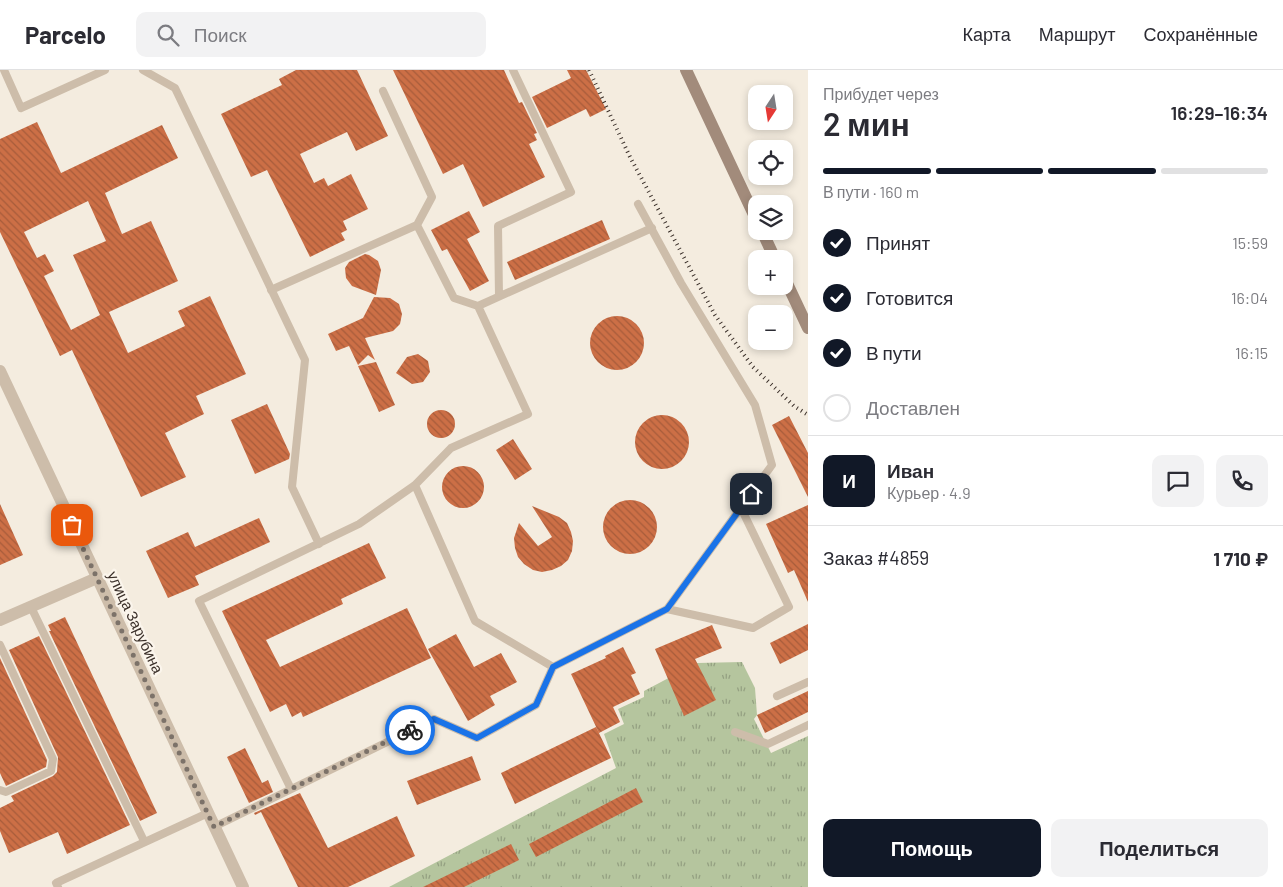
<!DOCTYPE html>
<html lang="ru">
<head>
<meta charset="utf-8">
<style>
	:root { --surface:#fff; --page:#f2f2f3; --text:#2b2b33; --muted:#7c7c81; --line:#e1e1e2; --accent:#111827 }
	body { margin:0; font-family:Barlow,sans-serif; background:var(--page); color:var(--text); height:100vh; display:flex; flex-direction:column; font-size:19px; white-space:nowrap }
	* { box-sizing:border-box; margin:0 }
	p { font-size:16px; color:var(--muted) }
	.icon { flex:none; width:28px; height:28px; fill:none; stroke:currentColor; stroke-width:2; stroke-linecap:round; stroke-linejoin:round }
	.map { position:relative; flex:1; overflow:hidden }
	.drawer { display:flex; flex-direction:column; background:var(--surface); width:475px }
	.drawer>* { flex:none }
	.needle { width:32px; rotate:192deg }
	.buttons { position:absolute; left:748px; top:15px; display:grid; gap:10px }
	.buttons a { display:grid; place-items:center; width:45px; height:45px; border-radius:10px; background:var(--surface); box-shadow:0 2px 8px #0003; font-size:25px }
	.pin { position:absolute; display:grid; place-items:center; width:42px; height:42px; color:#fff; margin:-21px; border-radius:10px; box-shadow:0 2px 8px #0006 }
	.courier { position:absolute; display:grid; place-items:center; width:50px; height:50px; margin:-25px; border:4px solid #1a73e8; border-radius:50%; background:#fff; color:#222; box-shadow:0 1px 6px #0007 }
	.head em { font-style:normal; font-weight:600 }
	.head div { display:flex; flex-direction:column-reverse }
	.head { display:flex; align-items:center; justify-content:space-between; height:85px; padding:0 15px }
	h1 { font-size:32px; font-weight:600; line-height:38px }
	.bar { display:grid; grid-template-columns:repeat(4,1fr); gap:8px 5px; align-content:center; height:60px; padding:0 15px }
	.bar i { height:6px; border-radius:4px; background:var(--line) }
	.bar .selected { background:var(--accent) }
	.bar p { grid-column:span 4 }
	.line { display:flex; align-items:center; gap:12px; padding:0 15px; border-top:1px solid var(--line) }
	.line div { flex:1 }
	.round { display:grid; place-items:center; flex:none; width:52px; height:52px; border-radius:10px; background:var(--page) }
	ol { padding:0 15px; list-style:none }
	li { display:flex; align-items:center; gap:15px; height:55px }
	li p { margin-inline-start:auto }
	li .icon { padding:5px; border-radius:50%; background:var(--accent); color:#fff; stroke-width:4 }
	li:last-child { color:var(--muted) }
	li i { width:28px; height:28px; border:2px solid var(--line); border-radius:50% }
	.button { display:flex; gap:10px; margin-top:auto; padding:10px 15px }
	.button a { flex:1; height:58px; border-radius:10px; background:var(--accent); color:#fff; font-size:20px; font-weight:600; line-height:58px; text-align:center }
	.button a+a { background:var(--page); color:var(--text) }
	header { display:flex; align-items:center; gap:30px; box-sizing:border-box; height:70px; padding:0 25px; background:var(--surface); border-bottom:1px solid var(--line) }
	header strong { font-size:24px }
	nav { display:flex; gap:28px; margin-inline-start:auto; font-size:18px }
	.search { width:350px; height:45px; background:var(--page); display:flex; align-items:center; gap:12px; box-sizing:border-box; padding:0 18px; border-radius:10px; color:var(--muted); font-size:19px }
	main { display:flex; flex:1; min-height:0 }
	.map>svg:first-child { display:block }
</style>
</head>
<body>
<header>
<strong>Parcelo</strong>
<div class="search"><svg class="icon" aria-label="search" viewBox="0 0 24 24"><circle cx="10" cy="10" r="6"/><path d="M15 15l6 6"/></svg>Поиск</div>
<nav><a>Карта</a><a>Маршрут</a><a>Сохранённые</a></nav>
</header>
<main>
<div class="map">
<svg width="808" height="817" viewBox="0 0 808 817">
	<defs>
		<pattern id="grass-tufts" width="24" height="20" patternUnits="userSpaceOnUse" patternTransform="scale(1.25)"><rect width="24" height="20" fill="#b5c59e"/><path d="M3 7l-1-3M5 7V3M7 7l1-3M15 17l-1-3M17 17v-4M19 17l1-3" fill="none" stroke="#94a081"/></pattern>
		<pattern id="building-back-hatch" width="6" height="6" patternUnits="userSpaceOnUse" patternTransform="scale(1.25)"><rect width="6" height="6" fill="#cc6f46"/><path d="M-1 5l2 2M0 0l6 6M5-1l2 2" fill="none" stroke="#a75c3b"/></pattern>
	</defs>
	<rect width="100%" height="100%" fill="#f4ecdf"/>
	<path fill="url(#grass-tufts)" d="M742 592 755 618 757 645 754 649 771 683 808 666V817H389L616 698 604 664 624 654 618 639 644 627V621L697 593Z"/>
	<path fill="url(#building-back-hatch)" fill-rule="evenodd" d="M296 0H357L388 66 356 81 347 62 300 84 314 113 324 108 328 116 351 104 368 139 343 151 347 160 341 163 345 170 310 187 267 100 251 107 221 44 282 15 279 9Z
		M393 0H504L519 33 522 32 537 63 534 64 537 70 529 74 545 107 483 137 463 94 443 104Z
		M567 0H586L606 39 590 47 586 39 547 58 532 27 571 8Z
		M37 52 61 103 162 55 178 88 105 123 122 164 151 151 178 211 109 242 128 283 185 256 178 241 210 226 246 304 196 326 204 344 165 363 186 407 141 427 72 280 60 286 0 162V69ZM88 131 106 171 73 185 100 245 71 260 44 206 54 201 45 184 37 188 24 162Z
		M469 141 480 162 467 169 489 211 470 221 447 179 442 181 431 160Z
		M602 150 610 169 515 210 507 192Z
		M365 184 369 185 378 191 381 200 376 225 352 216 346 208 345 198 349 192Z
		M374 227 390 228 399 234 402 244 400 254 393 261 365 268 375 290 368 285 358 295 349 276 336 281 328 264 363 248Z
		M590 273a27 27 0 1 1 54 0a27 27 0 1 1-54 0Z
		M418 284 428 291 430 302 423 312 412 314 396 303 407 287Z
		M376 292 395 335 379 342 358 296Z
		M267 334 290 384 289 389 255 404 231 350Z
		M427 354a14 14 0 1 1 28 0a14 14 0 1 1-28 0Z
		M635 372a27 27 0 1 1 54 0a27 27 0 1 1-54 0Z
		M789 346 808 383V427L772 355Z
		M513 369 532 399 515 410 496 380Z
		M442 417a21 21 0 1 1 42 0a21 21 0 1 1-42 0Z
		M603 457a27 27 0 1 1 54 0a27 27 0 1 1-54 0Z
		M0 434 23 485 0 495Z
		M808 435V532L794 500 788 503 766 454Z
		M532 436 559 447 567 453 571 462 573 471 572 481 568 490 561 496 552 500 542 502 533 500 524 494 518 487 515 478 514 468 519 453 538 476 552 467Z
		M259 448 270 472 195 506 199 515 168 528 146 481 188 462 195 477Z
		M369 473 386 508 341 529 343 534 266 570 280 597 407 538 431 588 303 647 301 642 292 647 286 634 270 642 222 541Z
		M65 547 157 743 140 751 49 561H51L48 555Z
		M808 554V580L780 594 770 573Z
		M712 555 722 578 695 589 716 630 684 646 655 579Z
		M456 564 474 597 501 583 517 612 490 626 495 635 468 651 428 579Z
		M39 566 130 755 67 784 58 762 9 783 0 761V738L14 731 11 726 53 706 57 702 58 687 9 580Z
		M623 577 636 603 631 605 640 624 613 637 620 652 599 663 571 604 606 588 605 586Z
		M0 588 47 690 46 697 6 716 0 703Z
		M808 621V642L765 663 757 645Z
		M596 657 611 688 515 734 501 703Z
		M245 678 262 713 268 710 273 722 249 733 227 687Z
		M472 686 481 710 417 735 407 711Z
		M636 718 643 732 536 787 529 774Z
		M300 723 328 778 397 746 415 786 348 817H298L261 742 255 745 254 743Z
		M511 774 519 790 464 817H423Z"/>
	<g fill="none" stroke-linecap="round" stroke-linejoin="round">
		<path stroke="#cdbdaa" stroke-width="8" d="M4 0 21 38 105 0
			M143 0 175 18 305 290 292 417 319 474
			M383 21 432 127 417 155 454 228 478 236
			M271 220 417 155
			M499 226 498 156 571 122 513 0
			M415 415 475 551 553 597
			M31 537 144 771
			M667 539 753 558 789 537 741 438
			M0 575 53 689 51 701 6 722 0 720
			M777 626 808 612
			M735 662 768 674 808 655
			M291 719 199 531 359 454 415 415 451 378 528 344 478 236 652 158
			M214 757 434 649 477 668 536 635 553 597 667 539 772 395 755 335 681 213 638 134
			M58 817 56 813 208 743"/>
		<path stroke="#cdbdaa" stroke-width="12" d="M0 550 97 508"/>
		<path stroke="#cdbdaa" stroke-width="12" d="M0 301 243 817"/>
		<path stroke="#a28b7b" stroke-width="12" d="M686 0 756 149
			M762 161 775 189
			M784 207 808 258"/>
		<path stroke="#3b302a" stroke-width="4" stroke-dasharray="1 4" stroke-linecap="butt" d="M589 0 630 87 715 245 753 297 794 336 808 345"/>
	</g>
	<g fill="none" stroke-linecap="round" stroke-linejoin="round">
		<path stroke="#7c7269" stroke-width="5" stroke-dasharray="0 9" d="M72 455 214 757 410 660"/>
		<path stroke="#1a73e8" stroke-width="6" d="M410 660 434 649 477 668 536 635 553 597 667 539 751 424"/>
	</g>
	<g text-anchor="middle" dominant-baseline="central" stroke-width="4.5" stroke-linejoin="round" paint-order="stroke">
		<g font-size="15" fill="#3b302a" stroke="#fbf5ec">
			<text transform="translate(136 552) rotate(65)">улица Зарубина</text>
		</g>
	</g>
</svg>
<div class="buttons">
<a><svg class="needle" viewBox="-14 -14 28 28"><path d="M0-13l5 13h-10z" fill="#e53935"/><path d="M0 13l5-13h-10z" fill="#7c7c81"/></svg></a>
<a><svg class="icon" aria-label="locate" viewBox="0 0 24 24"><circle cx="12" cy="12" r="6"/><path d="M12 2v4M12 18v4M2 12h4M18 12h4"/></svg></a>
<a><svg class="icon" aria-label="layers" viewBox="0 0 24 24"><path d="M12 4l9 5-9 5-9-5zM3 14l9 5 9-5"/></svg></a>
<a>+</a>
<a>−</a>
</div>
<div class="pin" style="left:72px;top:455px;background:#ea580c"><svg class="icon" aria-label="bag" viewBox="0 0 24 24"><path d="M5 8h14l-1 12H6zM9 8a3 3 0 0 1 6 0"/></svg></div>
<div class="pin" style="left:751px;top:424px;background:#1f2937"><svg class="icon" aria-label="home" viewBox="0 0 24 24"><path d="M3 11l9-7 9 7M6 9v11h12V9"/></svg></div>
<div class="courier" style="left:410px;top:660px"><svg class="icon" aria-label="bike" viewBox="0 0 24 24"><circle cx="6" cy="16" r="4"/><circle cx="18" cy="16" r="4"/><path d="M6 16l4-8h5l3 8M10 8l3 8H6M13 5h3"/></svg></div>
</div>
<section class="drawer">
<div class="head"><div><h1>2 мин</h1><p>Прибудет через</p></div><em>16:29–16:34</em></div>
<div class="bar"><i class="selected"></i><i class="selected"></i><i class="selected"></i><i></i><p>В пути · 160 m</p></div>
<ol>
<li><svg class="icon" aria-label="check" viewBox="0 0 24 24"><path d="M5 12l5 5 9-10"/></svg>Принят<p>15:59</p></li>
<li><svg class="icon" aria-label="check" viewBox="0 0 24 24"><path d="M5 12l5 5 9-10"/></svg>Готовится<p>16:04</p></li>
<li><svg class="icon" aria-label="check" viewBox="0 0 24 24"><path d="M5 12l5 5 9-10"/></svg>В пути<p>16:15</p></li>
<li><i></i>Доставлен</li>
</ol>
<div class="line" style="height:90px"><b class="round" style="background:var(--accent);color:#fff">И</b><div><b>Иван</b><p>Курьер · 4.9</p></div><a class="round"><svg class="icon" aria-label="chat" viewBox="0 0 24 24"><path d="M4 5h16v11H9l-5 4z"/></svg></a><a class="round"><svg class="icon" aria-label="phone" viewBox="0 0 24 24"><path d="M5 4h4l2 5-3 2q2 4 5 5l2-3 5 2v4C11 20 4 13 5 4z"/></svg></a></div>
<div class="line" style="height:65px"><div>Заказ #4859</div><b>1 710 ₽</b></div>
<div class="button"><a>Помощь</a><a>Поделиться</a></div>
</section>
</main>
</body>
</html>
